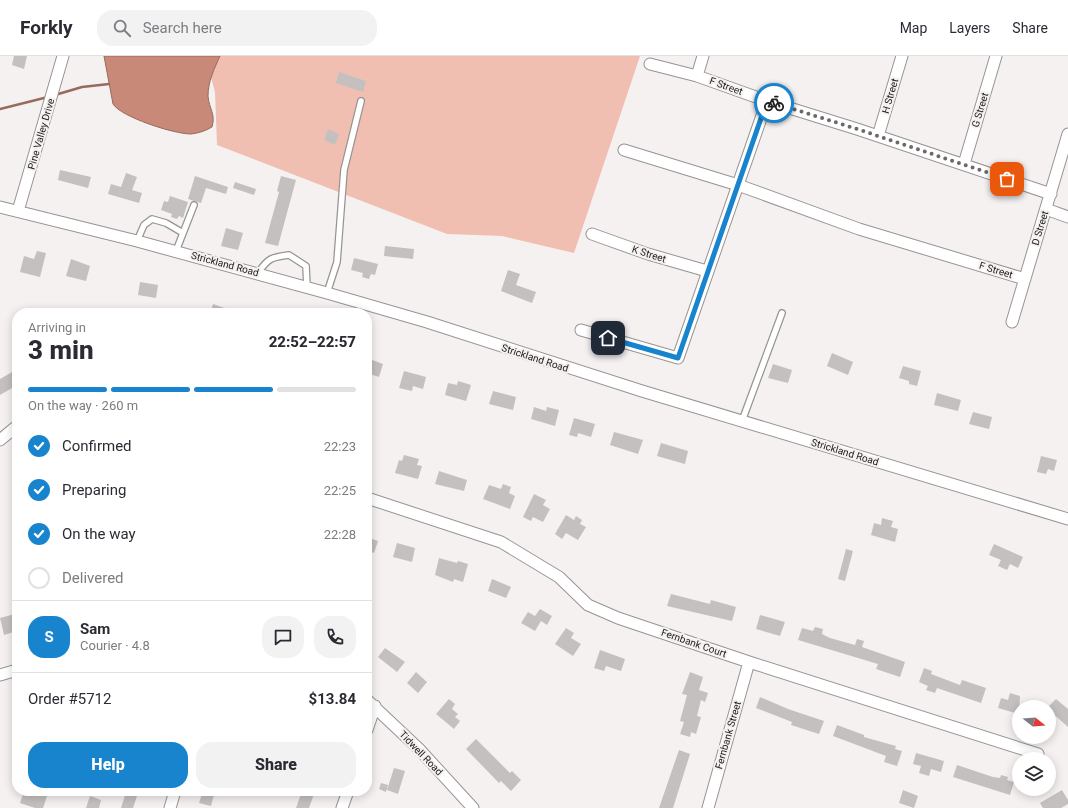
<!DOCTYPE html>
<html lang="en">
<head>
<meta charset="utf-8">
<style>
	:root { --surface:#fff; --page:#f2f2f3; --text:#2b2b33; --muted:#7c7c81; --line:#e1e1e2; --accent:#1884ce }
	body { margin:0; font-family:Roboto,sans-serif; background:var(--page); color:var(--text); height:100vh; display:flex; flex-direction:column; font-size:15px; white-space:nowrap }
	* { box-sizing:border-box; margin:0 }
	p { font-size:13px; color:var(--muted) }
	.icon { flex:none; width:22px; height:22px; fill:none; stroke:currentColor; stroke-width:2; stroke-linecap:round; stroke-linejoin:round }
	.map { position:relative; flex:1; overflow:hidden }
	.drawer { position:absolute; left:12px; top:252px; width:360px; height:488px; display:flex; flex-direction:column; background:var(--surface); border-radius:16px; box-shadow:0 2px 10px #0003 }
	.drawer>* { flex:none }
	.needle { width:26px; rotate:107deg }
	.tools { position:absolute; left:1012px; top:644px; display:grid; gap:8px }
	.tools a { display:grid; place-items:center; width:44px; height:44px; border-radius:50%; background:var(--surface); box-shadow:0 2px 10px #0003; font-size:20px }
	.pin { position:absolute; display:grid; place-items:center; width:34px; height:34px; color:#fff; margin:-17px; border-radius:8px; box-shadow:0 2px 6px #0006 }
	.courier { position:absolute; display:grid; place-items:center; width:40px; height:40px; margin:-20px; border:3px solid #1884ce; border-radius:50%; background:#fff; color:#222; box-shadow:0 1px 5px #0007 }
	.head em { font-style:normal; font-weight:800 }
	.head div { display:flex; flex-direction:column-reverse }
	.head { display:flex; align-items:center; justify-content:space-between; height:68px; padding:0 16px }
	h1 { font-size:26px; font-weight:800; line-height:30px }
	.bar { display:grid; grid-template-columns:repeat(4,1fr); gap:6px 4px; align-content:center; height:48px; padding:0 16px }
	.bar i { height:5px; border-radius:3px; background:var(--line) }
	.bar .active { background:var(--accent) }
	.bar p { grid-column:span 4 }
	.line { display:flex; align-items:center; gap:10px; padding:0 16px; border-top:1px solid var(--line) }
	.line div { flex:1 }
	.round { display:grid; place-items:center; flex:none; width:42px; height:42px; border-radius:16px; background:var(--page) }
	ol { padding:0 16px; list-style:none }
	li { display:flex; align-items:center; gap:12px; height:44px }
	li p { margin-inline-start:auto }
	li .icon { padding:4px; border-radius:50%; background:var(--accent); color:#fff; stroke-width:4 }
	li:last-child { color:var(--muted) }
	li i { width:22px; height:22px; border:2px solid var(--line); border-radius:50% }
	.primary-button { display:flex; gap:8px; margin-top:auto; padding:8px 16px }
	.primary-button a { flex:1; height:46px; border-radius:16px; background:var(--accent); color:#fff; font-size:16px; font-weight:800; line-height:46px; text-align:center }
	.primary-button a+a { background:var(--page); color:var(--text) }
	header { display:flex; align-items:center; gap:24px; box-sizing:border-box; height:56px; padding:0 20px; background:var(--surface); border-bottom:1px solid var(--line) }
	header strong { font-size:19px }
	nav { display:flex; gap:22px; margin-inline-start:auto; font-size:14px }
	.search { width:280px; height:36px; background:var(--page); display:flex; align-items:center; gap:10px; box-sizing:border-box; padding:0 14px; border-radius:16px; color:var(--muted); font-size:15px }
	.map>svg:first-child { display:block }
</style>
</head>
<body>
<header>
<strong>Forkly</strong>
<div class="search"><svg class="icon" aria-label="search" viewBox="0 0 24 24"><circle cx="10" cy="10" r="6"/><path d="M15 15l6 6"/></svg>Search here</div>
<nav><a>Map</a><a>Layers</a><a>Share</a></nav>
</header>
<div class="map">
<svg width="1068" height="752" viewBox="0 0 1068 752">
	<rect width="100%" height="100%" fill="#f5f1f0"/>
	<path fill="#f1bfb2" d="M205 0H640L574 197 502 180 447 178 217 89 215 36Z"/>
	<path fill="#c98978" stroke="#976a5e" d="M104 0H220C214 13 208 26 208 40 209 53 216 58 212 71 205 75 199 77 191 78 174 78 121 61 113 48Z"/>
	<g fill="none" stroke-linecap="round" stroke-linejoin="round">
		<path stroke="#976a5e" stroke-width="2.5" d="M55 39 82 31 109 28
			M0 53 48 41"/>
	</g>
	<path fill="#c4c0bf" d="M14 0H27L24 13 12 9Z
		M339 16 366 25 363 36 336 27Z
		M328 73 339 78 335 89 324 84Z
		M60 114 91 121 88 132 58 124Z
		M126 117 137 121 132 134 142 137 139 147 108 138 111 128 121 131Z
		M195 120 228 131 226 138 206 132 201 147 188 143Z
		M281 120 296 124 278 190 265 187 279 136 277 135Z
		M235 126 256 133 254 139 233 132Z
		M170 140 188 146 183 162 179 160 177 163 171 161 172 158 161 154 164 145 168 146Z
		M226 172 243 177 238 194 221 190Z
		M385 190 414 193 413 203 384 200Z
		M37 195 46 197 40 221 20 216 24 200 34 203Z
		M354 202 378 208 375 219 371 218 369 223 362 221 363 217 351 214Z
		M71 203 90 210 86 225 66 220Z
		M508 214 520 218 516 229 536 236 532 247 501 235Z
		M140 226 158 229 156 242 138 239Z
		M213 248 236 256V257H210Z
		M832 297 853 306 848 319 827 310Z
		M367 302 383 308 379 321 367 317Z
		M773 308 792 314 788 327 768 322Z
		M903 310 921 315 917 330 909 328V325L899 322Z
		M14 315 17 325 12 328 14 331 0 339V323Z
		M404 315 426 321 423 333 413 330 412 335 399 332Z
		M458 325 471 329 466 345 445 339 448 327 457 329Z
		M493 335 516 341 513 354 489 348Z
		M937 337 961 344 958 355 934 349Z
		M534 351 546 355 547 351 559 354 555 370 531 363Z
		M973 356 992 361 989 373 969 368Z
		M574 362 595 368 591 381 578 377 577 381 569 379Z
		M614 376 643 384 638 398 610 389Z
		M661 387 688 395 685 408 657 400Z
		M404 399 419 403 417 409 422 410 418 423 395 417 399 404 402 405Z
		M1041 400 1057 404 1054 415 1048 413 1046 418 1037 416Z
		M439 415 467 424 464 435 435 428Z
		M503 428 511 431 509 437 515 440 510 453 483 443 489 429 501 433Z
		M534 438 546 444 543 449 550 453 543 466 533 461 531 465 523 461Z
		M566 459 574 464 576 460 582 464 580 468 586 471 578 484 566 477 562 483 555 478Z
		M882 462 893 465 891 471 898 473 895 486 871 479 874 467 881 469Z
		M367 481 378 485 374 497 367 494Z
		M397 487 415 492 412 506 393 501Z
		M994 488 1023 501 1018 512 1010 508 1007 514 998 510 1001 504 989 499Z
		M846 493 853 495 845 525 838 523Z
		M439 502 457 507 458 505 468 508 463 526 454 523 453 526 435 519Z
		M492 523 511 531 506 542 488 535Z
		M671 538 710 548 711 544 736 551 732 565 667 550Z
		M540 553 552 560 547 569 541 565 535 575 521 567 528 556 535 560Z
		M15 558 17 561V575L4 579 0 562Z
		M760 559 785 566 780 580 756 573Z
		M815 571 823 573 822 578 830 582 855 589 857 583 864 585 862 591 905 606 900 621 876 613 878 608 798 584 802 572 813 575Z
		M566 572 574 577 571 582 581 588 573 600 555 588Z
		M385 592 405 606 397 616 378 601Z
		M600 594 625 603 621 615 606 610 604 615 594 612Z
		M924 612 932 615 931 618 960 629 962 624 986 632 981 647 937 632 935 637 926 634 928 630 919 626Z
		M416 616 427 626 418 637 407 627Z
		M690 616 703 621 699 634 708 637 705 646 701 644 697 660 701 661 696 678 691 676 690 681 680 678 684 666 680 665 687 639 682 638Z
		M1010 637 1020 640 1019 658 998 652 1001 642 1008 644Z
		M760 641 788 653 824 665 819 678 791 669 792 666 756 652Z
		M449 643 455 648 452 653 458 658 455 661 460 665 454 673 436 658Z
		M1056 643 1068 653V671L1049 654 1048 651Z
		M837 669 864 679V681L896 690 895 693 902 695 897 710 884 706 886 700 833 680Z
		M476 683 510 717 512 715 521 724 511 735 501 725 499 727 466 693Z
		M679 694 690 698 673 752H659Z
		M916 697 944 705 941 716 931 713 929 720 919 717 921 710 913 708Z
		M957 709 993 721 1000 722 1001 719 1008 721 1007 724 1014 726 1010 739 953 721Z
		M394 712 405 715 398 738 387 734Z
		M381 727 388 729 386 736 379 733Z
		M903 734 918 740 914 752 899 747Z
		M1062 734 1068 744V748L1061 752H1043L1040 747Z
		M24 735H40L48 737 43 752H35L20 747Z
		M203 735H215L211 750 199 747Z
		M302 735H315L309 752H296Z
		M126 736 137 740 133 752H121Z
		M90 740 101 744 99 752H86Z"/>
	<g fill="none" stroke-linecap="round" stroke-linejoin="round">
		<g stroke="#989493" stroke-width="8">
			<path id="lane" d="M137 185 144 169 152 163 166 167 183 177
				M176 195 194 149
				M258 217C268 202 272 201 289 199L306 210 307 231
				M327 237 337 206 344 114 361 45
				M742 365 782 257"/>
		</g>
		<g stroke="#989493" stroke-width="13">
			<path id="street" d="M650 8 697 20 767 45 857 73 1051 138
				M697 20 703 0
				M878 80 902 0
				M624 94 738 129 859 173 1025 223
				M964 108 996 0
				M0 151 137 185 327 237 427 266 642 335 1068 463
				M1046 153 1068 161
				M18 155 63 0
				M592 178 648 198 707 215
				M1012 266 1068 78
				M581 274 678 302 767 45
				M0 384 17 370
				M367 442 501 486 559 521 588 549 618 562 749 606 1038 698
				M0 619 17 614
				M367 644 419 693 473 752
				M367 674 375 650
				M170 752 175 735
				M342 752 348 735
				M708 752 749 606"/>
		</g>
		<use href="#lane" stroke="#fff" stroke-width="5.5"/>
		<use href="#street" stroke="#fff" stroke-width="11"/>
	</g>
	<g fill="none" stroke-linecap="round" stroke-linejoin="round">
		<path stroke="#6c6a69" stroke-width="4" stroke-dasharray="0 7.2" d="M774 47 857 73 1007 123"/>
		<path stroke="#1884ce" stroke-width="5" d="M608 282 678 302 767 45 774 47"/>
	</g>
	<g text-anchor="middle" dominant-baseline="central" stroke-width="4" stroke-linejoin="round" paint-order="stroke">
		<g font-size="10" fill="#222120" stroke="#f5f1f0">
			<text transform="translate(726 30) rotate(20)">F Street</text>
			<text transform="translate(890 40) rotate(-74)">H Street</text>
			<text transform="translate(980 54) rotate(-73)">G Street</text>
			<text transform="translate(41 78) rotate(-74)">Pine Valley Drive</text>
			<text transform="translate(1040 172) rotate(-73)">D Street</text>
			<text transform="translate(649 198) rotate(18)">K Street</text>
			<text transform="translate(225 208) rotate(15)">Strickland Road</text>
			<text transform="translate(996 214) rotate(17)">F Street</text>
			<text transform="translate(535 302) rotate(18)">Strickland Road</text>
			<text transform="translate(845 396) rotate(17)">Strickland Road</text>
			<text transform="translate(694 587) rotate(19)">Fernbank Court</text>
			<text transform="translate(728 679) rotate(-74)">Fernbank Street</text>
			<text transform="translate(421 697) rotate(46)">Tidwell Road</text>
		</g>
	</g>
</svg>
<div class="tools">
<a><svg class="needle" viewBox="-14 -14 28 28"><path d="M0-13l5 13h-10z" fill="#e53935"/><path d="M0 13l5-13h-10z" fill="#7c7c81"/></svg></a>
<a><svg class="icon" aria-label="layers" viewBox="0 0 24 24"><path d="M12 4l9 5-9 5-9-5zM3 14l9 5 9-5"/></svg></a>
</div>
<div class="pin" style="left:1007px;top:123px;background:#ea580c"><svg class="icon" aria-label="bag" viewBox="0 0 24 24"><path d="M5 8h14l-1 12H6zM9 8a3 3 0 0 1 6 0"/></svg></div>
<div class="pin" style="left:608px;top:282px;background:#1f2937"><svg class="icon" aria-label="home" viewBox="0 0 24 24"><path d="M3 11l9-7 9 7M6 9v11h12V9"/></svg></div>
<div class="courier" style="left:774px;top:47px"><svg class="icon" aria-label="bike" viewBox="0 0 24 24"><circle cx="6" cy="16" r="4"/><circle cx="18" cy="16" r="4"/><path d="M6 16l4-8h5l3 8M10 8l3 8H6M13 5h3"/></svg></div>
<section class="drawer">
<div class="head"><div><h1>3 min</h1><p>Arriving in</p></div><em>22:52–22:57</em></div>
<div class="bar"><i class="active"></i><i class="active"></i><i class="active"></i><i></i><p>On the way · 260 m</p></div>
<ol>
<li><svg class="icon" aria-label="check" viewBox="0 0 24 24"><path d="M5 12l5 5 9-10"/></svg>Confirmed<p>22:23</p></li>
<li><svg class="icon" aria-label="check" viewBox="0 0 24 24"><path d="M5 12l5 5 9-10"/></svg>Preparing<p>22:25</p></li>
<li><svg class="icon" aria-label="check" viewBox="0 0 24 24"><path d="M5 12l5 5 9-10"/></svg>On the way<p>22:28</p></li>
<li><i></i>Delivered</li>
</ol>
<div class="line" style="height:72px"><b class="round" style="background:var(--accent);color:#fff">S</b><div><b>Sam</b><p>Courier · 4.8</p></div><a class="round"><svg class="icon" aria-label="chat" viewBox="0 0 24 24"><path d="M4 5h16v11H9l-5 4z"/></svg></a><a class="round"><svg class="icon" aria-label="phone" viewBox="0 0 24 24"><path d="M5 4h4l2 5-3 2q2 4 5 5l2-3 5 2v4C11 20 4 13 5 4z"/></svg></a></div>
<div class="line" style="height:52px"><div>Order #5712</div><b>$13.84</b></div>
<div class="primary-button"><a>Help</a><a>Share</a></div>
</section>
</div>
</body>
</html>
